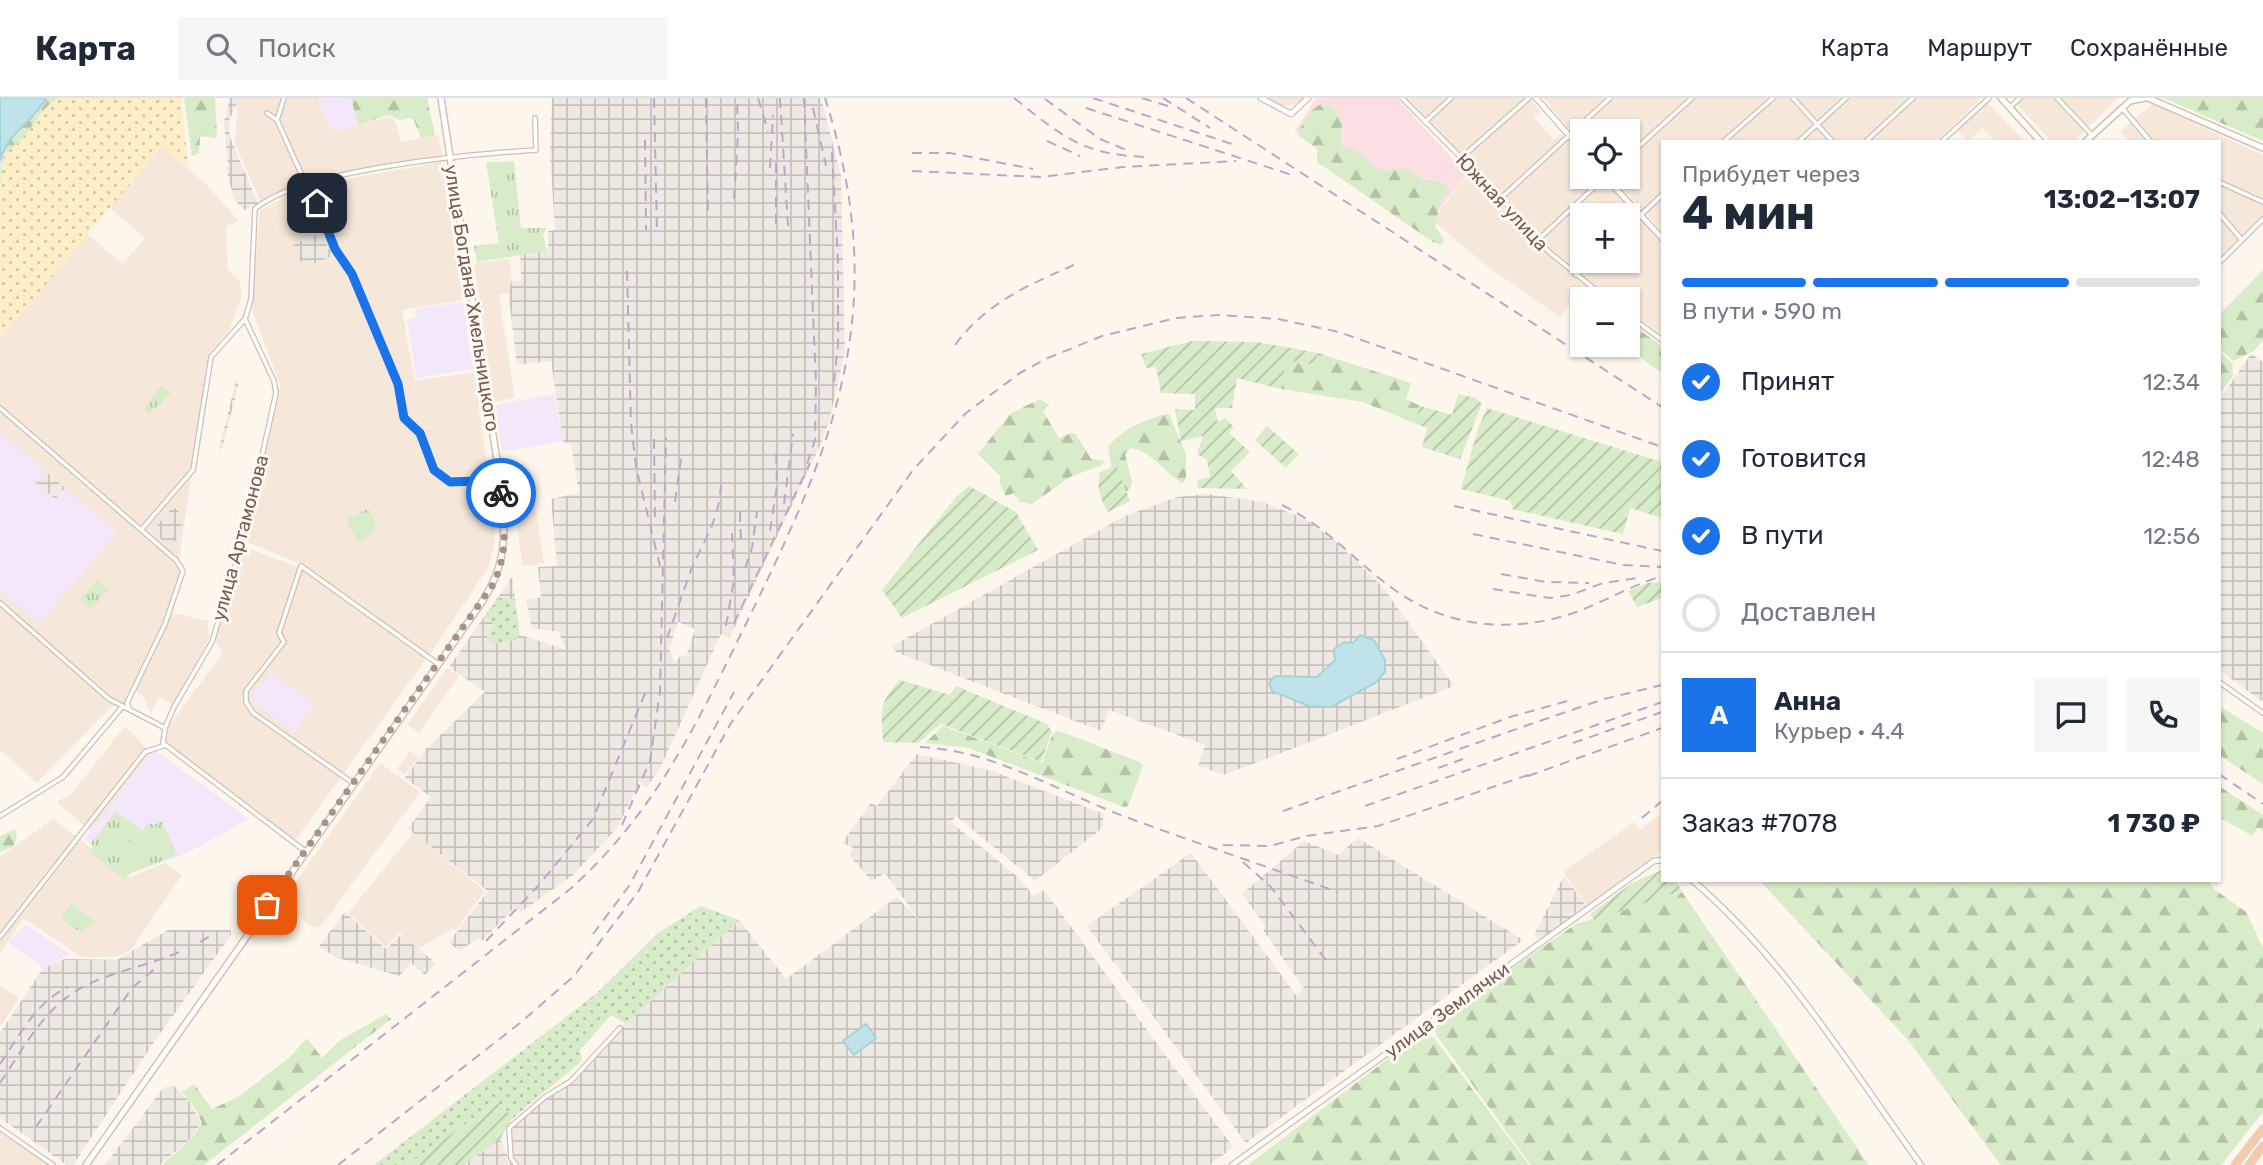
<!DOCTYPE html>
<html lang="ru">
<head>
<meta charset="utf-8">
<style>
	:root { --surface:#fff; --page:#f6f6f7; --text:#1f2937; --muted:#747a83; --line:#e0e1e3; --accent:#1a73e8 }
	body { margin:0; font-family:Rubik,sans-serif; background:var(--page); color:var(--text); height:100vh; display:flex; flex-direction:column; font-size:26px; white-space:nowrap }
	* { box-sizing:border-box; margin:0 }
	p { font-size:23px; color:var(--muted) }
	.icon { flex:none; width:38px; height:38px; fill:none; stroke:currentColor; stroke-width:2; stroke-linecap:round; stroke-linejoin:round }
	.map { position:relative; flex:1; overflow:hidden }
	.drawer { position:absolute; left:1661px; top:42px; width:560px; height:742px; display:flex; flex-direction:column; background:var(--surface); border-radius:0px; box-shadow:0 2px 5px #0004 }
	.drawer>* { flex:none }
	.buttons { position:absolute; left:1570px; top:21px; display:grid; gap:14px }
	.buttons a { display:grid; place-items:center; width:70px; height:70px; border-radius:0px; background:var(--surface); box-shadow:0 2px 5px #0004; font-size:35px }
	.pin { position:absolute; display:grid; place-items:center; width:60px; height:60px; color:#fff; margin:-30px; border-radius:14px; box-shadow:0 4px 10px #0006 }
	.courier { position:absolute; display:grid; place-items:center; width:70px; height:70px; margin:-35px; border:5px solid #1a73e8; border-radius:50%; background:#fff; color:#222; box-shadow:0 2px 9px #0007 }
	.summary em { font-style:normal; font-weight:700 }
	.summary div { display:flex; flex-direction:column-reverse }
	.summary { display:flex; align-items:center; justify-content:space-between; height:119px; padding:0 21px }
	h1 { font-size:46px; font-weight:700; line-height:52px }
	.bar { display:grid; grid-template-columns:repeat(4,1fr); gap:10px 7px; align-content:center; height:84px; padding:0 21px }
	.bar i { height:9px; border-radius:5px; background:var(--line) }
	.bar .active { background:var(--accent) }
	.bar p { grid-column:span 4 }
	.line { display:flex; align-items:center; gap:18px; padding:0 21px; border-top:2px solid var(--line) }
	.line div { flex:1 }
	.round { display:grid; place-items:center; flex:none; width:74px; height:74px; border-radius:0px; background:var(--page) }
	ol { padding:0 21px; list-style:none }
	li { display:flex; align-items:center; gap:21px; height:77px }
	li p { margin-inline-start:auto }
	li .icon { padding:7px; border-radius:50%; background:var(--accent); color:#fff; stroke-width:4 }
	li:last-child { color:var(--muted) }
	li i { width:38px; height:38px; border:4px solid var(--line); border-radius:50% }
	header { display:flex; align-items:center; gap:42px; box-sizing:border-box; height:98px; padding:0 35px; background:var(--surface); border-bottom:2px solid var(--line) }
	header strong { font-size:33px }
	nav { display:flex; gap:38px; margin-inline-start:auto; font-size:24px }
	.search { width:490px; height:63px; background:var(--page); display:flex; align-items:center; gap:18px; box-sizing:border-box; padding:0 24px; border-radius:0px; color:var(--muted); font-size:26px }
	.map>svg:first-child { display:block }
</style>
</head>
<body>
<header>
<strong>Карта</strong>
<div class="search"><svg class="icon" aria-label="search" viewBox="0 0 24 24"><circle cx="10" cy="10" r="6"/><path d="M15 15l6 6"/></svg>Поиск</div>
<nav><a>Карта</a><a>Маршрут</a><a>Сохранённые</a></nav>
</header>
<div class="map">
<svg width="2263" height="1067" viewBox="0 0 2263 1067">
	<defs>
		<pattern id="industrial-grid" width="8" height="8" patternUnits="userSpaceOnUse" patternTransform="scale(1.75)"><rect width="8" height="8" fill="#efe9e4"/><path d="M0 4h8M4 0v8" fill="none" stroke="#c7c0bb"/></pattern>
		<pattern id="grass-dots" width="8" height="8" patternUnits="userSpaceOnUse" patternTransform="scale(1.75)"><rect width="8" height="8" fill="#d8ecc9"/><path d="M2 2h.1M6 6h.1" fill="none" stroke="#b4c2a5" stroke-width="1.8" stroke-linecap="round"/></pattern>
		<pattern id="forest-firs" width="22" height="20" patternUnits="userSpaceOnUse" patternTransform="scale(1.75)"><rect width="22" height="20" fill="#d8ecc9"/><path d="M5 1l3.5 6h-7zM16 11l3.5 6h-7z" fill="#b4c2a5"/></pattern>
		<pattern id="sand-dots" width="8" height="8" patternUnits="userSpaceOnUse" patternTransform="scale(1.75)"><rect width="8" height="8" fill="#fcefc7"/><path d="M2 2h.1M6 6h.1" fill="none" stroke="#d1c5a4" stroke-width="1.8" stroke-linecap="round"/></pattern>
		<pattern id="park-tufts" width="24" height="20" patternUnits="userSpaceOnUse" patternTransform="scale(1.75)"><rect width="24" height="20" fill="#d8ecc9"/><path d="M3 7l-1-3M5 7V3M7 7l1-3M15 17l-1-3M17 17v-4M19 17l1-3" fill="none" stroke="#b4c2a5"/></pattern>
		<pattern id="garden-furrows" width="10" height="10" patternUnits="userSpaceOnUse" patternTransform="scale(1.75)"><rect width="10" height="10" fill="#d8ecc9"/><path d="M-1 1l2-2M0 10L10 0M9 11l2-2" fill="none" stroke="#b4c2a5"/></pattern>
	</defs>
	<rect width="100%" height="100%" fill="#fdf6ec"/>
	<path fill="#f5e8da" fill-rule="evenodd" d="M238 0H319L318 5 334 33 389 19 394 21 401 44 438 37 442 57 310 83 261 104 235 47Z
		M1264 0H1304L1302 4 1279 9Z
		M1407 0H1528L1540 13 1534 19 1554 42 1561 36 1582 58V79H1601L1662 143V237L1630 214 1628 218V201H1582V219L1568 208 1560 219 1488 169 1432 122 1474 70ZM1582 117H1628V163H1582Z
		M1543 0H1982L1935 44H1662V133L1612 79H1628V33H1582V45Z
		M2012 0H2118L2073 44H2051Z
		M1987 4 2024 43V44H1996L1982 30 1968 43 1957 32Z
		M2152 6 2263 57V118L2219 160V44H2130L2121 33Z
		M161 48 206 86 239 123 226 128 228 171 240 184 242 198 229 233 210 255 179 460 182 476 177 491 126 604 111 609 37 685 0 652V219L86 135 123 166 145 140 109 109Z
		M441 64 463 202 402 212 415 283 474 274 495 427 494 449 488 470 429 558 300 466 245 443 280 287 252 211 260 112 307 88Z
		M509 161 514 195 499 197 515 300 494 304 474 165Z
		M534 400 544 465 523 468 513 403Z
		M245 449 298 469 426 561 295 743 166 645V631L223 555 215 543Z
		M172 515 208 523 209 541 174 608 159 598 151 616 143 598 136 594Z
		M447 570 459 578 419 635 407 627Z
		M125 628 151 655 91 733 57 704 72 695Z
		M410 652 419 659 405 677 397 671Z
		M380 665 420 694 322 827 315 830 280 806Z
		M1662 715V753L1587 807 1563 774 1634 724 1640 732Z
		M53 721 130 779 165 765 182 777 131 852 115 859H81L24 820 0 855V759Z
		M413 735 485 793 456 832 452 831 418 851 400 835 386 849 348 815Z
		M0 887 19 900 0 929Z
		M0 1033 48 1067H0Z"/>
	<path fill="url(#industrial-grid)" fill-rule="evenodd" d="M230 0H240L229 22 230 39 258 106 244 112 234 101 226 70 228 67 224 23Z
		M552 0H821L841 78 845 254 829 324 819 350 730 539 721 536 661 668 647 689 640 684 617 730 573 777 521 814 515 809 482 843 478 840 459 853 449 844 488 793 408 731 431 699 405 680 426 651 485 594 449 569 512 479 520 537 565 551 559 534 532 530 526 502 541 499 538 469 557 468 551 401 579 395 573 358 571 346 563 343 551 263 517 267 509 199 511 184 521 182 520 156 548 151V133L555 132 550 54ZM678 524 695 531 686 559 681 557 675 565 669 551Z
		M321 134 332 158 304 170 293 147Z
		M2251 256 2263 264V604L2219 572V302Z
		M236 283 239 284 222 351H219Z
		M44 372 65 390 55 402 34 383Z
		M1206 396 1263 404 1305 421 1334 442 1382 488 1454 588 1224 677 1198 668 1205 647 1109 612 1101 633 896 554 892 548 1125 418 1177 399Z
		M173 409 183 417 182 435 170 449 152 433Z
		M917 656 992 673 1104 716 1102 730 1035 783 956 718 951 724 1018 779 1034 798 1044 792 1233 1049 1210 1067H519L514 1060 512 1030 550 997 569 985 626 926 739 822 786 881 897 799 920 823 885 775 872 783 850 758 853 749 842 745 871 705 877 708Z
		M1358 740 1523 842 1246 1045 1087 828 1191 755 1296 897 1304 890 1263 832 1266 829 1242 796 1304 743 1338 757Z
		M1564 778 1586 808 1540 841 1534 837Z
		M345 814 386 851 401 837 436 865 425 877 411 865 399 878 335 859 319 848Z
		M168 832H231V837L154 944 73 1067H67L0 1020V935L43 870 64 861 117 862Z
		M174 988 188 1002 201 1025 193 1038 160 1067H105L164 989Z
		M500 1041 512 1067H464Z"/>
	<path fill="#f3e8fa" d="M319 0H383L356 27 334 33 318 5Z
		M463 204 473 271 416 280 407 222 416 220 415 211Z
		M555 296 563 343 502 354 494 307Z
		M0 334 44 372 35 384 55 401 65 390 117 435 39 525 0 492Z
		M270 574 314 606 294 634 250 601Z
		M154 651 249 721 189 754 129 776 84 741Z
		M24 828H29L70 856 43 870 8 844Z"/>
	<path fill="#fbdfe3" d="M1316 0H1397L1467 77 1433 119 1295 33Z"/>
	<path fill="url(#grass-dots)" d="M499 500 515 501 519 537 517 541 492 547 487 539 495 527 484 519Z
		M701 808 739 822 626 926 611 917 580 952 582 963 513 1020 497 1004 407 1067H374L597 895 658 835Z"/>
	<path fill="url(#forest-firs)" d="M46 0H59C38 9 33 40 4 56L0 89C0 75 0 58 5 45 14 28 36 18 46 0Z
		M184 0H215L217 40 200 38 199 55 192 58Z
		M351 0H427L435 37 421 40 413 20 400 22 388 17 358 27Z
		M2163 0H2263V43Z
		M1321 6 1331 9 1342 22 1341 50 1355 51 1378 73 1408 71 1424 82 1443 84 1449 94 1440 104 1435 128 1444 141 1442 147 1433 144 1317 64V51L1299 38 1298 33 1312 12Z
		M2263 172V242L2254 253 2233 263 2219 250V217Z
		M1628 224 1662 248V275L1623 247H1628Z
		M2219 253 2232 265 2233 278 2219 297Z
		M1318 255 1411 285 1406 301 1420 308 1414 325 1363 304 1281 291 1286 262 1314 267Z
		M1040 301 1049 307 1043 313 1059 340 1071 335 1076 336 1091 361 1104 363 1102 367 1070 379 1032 406 1020 404 1014 395 1006 398 1000 386V378L978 356 1011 315Z
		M1167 316 1170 318 1186 356V381L1182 385C1164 374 1153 354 1131 350L1125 356 1132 384 1130 391 1122 396 1115 389 1108 349C1122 331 1145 321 1167 316Z
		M2219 608 2263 635V686L2219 657Z
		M943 628 1042 665 1053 635 1059 633 1140 664 1143 668 1128 708 1124 709 966 649 925 645Z
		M2219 688 2263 717V733L2258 730 2252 738 2219 719Z
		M15 731 17 740 13 749 0 754V738Z
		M1759 782H2208L2214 791 2246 814 2263 850V1014L2221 1067H2001L1908 942Z
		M1682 794 1869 1067H1531L1437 938 1434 931 1450 913 1576 826Z
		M386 916 391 921 204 1067H162L194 1038 202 1025 195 1010 182 994 194 986 212 1011 238 999 290 959 307 940 322 960 339 943Z
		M1426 936 1434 940 1529 1067H1248L1418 938Z"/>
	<path fill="url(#sand-dots)" d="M59 0H181L188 69 161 49 0 241V89L4 55C33 40 38 9 59 0Z"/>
	<path fill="url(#park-tufts)" d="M514 63 521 130H547L543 137 547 153 477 164 474 148 499 145 486 65Z
		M161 287 171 295 149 316 144 311Z
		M368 411 376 426 369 439 358 444 346 421Z
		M97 482 108 492 91 511 79 501Z
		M116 713 142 733 149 725 154 727 162 723 177 757 129 776 125 782 89 754 93 748 90 746Z
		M71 805 96 824 80 834 61 820Z"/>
	<path fill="url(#garden-furrows)" d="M1192 243 1257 244 1318 255 1315 267 1286 262 1281 291 1237 280 1232 310H1215L1218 324 1225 320 1234 329 1229 335 1250 354 1231 373 1247 391 1198 390 1197 382 1210 379 1207 362 1197 356 1203 338 1181 343 1175 311 1195 312V296L1161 295 1156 269 1146 270 1141 256Z
		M1458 296 1476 300 1482 306 1460 361 1422 349 1427 330 1414 325 1420 308 1452 317Z
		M1487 310 1662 364V420L1630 410 1623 436 1512 411 1511 403 1461 391 1478 330Z
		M1267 328 1299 356 1286 370 1255 342Z
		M1116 367 1130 403 1108 414C1100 400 1096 390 1100 374Z
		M969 388 1016 414 1038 452 902 520 882 492 956 399Z
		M1662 484V500L1637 509 1628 493 1647 485Z
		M900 582 950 597 956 588 1047 626 1052 634 1041 664 941 626 918 645 883 644C881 614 878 605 900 582Z
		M1662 772V782H1675L1682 793 1594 822 1590 816 1632 785Z
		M497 1004 513 1020 500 1041 464 1067H407Z"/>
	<path fill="#d8ecc9" d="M496 67 501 93 493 94 489 69Z
		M160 726 150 734 159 750 131 765 122 749 105 757Z"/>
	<path fill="#bfe3e8" stroke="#a5d3da" stroke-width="2" d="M0 0H46C32 26 8 33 0 63Z
		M1360 537 1374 542 1385 562V574L1375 585 1331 609 1309 608 1272 593 1269 585 1275 578 1317 579 1335 562 1334 551 1344 544 1353 545Z
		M866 926 876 940 854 957 843 943Z"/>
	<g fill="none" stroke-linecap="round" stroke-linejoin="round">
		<g stroke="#d1beb0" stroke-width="6">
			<path id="minor" d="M284 0 277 22 335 151 353 178 398 286 404 320 420 335 436 375 450 384 499 382
				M1402 0 1501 100 1549 154 1607 201
				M1793 0 1833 44
				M2057 0 2092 37
				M2010 9 2020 0
				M2123 11 2151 44
				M267 15 277 22
				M1425 24 1451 0
				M1723 44 1773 0
				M1798 44 1846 0
				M1865 44 1913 0
				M1941 44 1989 0
				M1628 58 1692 0
				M1461 60 1529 0
				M2219 84 2263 104
				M1501 100 1610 0
				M2219 115 2242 142
				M1628 129 1662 97
				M1538 142 1605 79
				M2219 165 2263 121
				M1576 177 1591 163
				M1628 217 1662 242
				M0 310 176 462 183 473 165 526 127 605 129 610
				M141 432 193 372 211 259 245 221
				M0 505 109 601 165 630
				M2219 584 2263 615
				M353 685 253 615 246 604V593L284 544 279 535 301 468 438 566
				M0 718 63 679 123 608
				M305 753 163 645 165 630 174 609 212 544 245 435 276 295 274 283 245 221 251 201 255 111C301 71 473 56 536 52L535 20
				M0 839 145 654 163 648
				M0 1030 53 1067
				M516 1067 511 1060 509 1030 545 999 571 983 620 930"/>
		</g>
		<g stroke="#d1beb0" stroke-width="7">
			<path id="tertiary" d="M1261 0 1291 16 1308 0
				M1536 0 1582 52
				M1605 79 1662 140
				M1692 782C1785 861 1850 969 1921 1067
				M1232 1067 1654 763 1662 762"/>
		</g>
		<g stroke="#d6c0b0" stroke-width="8">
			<path id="secondary" d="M2001 0 2041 44
				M2148 0 2263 50
				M2085 44 2130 3 2145 0
				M86 1067 478 510C510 464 505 435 500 382L441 0"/>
		</g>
		<g stroke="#dad1cd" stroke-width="9">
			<path id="trunk" d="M2235 1067 2263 1031
				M2249 1067 2263 1048"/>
		</g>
		<use href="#minor" stroke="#fff" stroke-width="3.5"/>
		<use href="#tertiary" stroke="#fff" stroke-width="4.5"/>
		<use href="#secondary" stroke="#fff" stroke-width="5"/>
		<use href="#trunk" stroke="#f9c8a4" stroke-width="6"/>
		<path stroke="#b9a8c9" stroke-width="2" stroke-dasharray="10 7" stroke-linecap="butt" d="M654 0 657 134
			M706 0 708 120
			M758 0 768 33
			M780 0 788 128
			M804 0 816 286 815 342 807 366
			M1014 0C1062 38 1081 56 1144 59
			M1093 0 1232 46
			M1142 0 1171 9
			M1163 0 1210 30
			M1186 0 1662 309
			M1045 1 1100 41 1129 53
			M813 10 826 68
			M1086 10 1292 77
			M645 42 646 132
			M1047 43 1080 58
			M832 54 838 163V246L834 284
			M912 55H950L1033 71
			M770 70 773 17
			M912 73 1041 79 1123 69 1236 63
			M734 101 738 37 737 0
			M776 126V59
			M627 173 631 325 636 369 660 468
			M955 247C986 205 1028 187 1074 167
			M654 341 655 424
			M675 404 681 361
			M784 406 793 336
			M1282 407C1330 431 1351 460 1392 490 1447 531 1516 536 1579 513 1607 502 1633 487 1662 478
			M1454 408 1662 453
			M740 414 741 446
			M770 433 777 388 776 348
			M1473 436 1623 467 1662 469
			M745 470 752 450 757 414
			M1501 476 1546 484 1589 485
			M1493 491 1549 500 1571 497 1603 485 1638 480
			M734 525 810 365
			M726 528 734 482 732 435
			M667 540C675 518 683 494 691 472 705 439 720 422 721 384
			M1573 645 1662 614
			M920 649C993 652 1059 694 1126 719 1196 745 1268 769 1338 794
			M1397 661 1510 619 1571 602
			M1438 670 1463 661
			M2219 676 2263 706
			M1528 678 1662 630
			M1365 708 1662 604
			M1283 713 1528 627 1604 601 1662 587
			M1642 720 1662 703
			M622 727 650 663 660 594 666 340
			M1223 747 1270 748 1306 738 1378 728 1534 675
			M1243 764 1271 789 1328 865
			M593 836 629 788 734 594
			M486 843 538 788 593 721 646 593
			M200 844 212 837
			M0 966C20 937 35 905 68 889
			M0 985C25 948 47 904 91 885 119 872 150 867 179 854
			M36 1029 132 890 158 868
			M217 1067 569 792C650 720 692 636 739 540 833 349 894 215 825 0
			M338 1067 520 925 574 878 638 794 731 625 913 372 966 315 1020 275 1048 260 1102 238 1176 220 1219 217 1278 221 1339 234 1662 349"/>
	</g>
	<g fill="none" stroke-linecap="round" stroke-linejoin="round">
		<path stroke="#a89285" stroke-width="7" stroke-dasharray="0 12.6" d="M267 807 492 488C508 458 505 428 501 395"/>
		<path stroke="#1a73e8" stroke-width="9" d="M317 105 335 151 352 176 398 286 404 320 420 335 434 372 450 384 500 382 501 395"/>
	</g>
	<g text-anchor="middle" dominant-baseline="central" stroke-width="6" stroke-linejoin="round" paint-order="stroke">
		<g font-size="19" fill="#7a5c4d" stroke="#fffaf3">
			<text transform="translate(1502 104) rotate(47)">Южная улица</text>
			<text transform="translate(472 200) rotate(81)">улица Богдана Хмельницкого</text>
			<text transform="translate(240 440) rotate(-75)">улица Артамонова</text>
			<text transform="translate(1447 912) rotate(-36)">улица Землячки</text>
		</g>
	</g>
</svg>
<div class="buttons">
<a><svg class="icon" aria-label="locate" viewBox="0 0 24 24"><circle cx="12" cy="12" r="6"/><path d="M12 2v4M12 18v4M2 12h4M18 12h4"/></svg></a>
<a>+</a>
<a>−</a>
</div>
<div class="pin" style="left:267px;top:807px;background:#ea580c"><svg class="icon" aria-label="bag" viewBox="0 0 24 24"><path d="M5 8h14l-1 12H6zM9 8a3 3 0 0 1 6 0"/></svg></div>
<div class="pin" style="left:317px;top:105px;background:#1f2937"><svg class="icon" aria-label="home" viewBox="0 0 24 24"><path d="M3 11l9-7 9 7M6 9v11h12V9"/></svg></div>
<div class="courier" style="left:501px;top:395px"><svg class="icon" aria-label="bike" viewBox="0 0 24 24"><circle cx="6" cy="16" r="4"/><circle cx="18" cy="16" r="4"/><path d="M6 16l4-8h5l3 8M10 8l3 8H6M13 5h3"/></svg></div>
<section class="drawer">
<div class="summary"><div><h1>4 мин</h1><p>Прибудет через</p></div><em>13:02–13:07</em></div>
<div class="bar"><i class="active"></i><i class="active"></i><i class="active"></i><i></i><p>В пути · 590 m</p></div>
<ol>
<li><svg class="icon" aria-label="check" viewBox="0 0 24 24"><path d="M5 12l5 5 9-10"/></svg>Принят<p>12:34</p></li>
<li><svg class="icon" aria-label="check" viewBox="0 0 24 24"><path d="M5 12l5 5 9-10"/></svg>Готовится<p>12:48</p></li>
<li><svg class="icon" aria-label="check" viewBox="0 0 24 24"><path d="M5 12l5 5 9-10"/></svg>В пути<p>12:56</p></li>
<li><i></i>Доставлен</li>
</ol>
<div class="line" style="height:126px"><b class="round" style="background:var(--accent);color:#fff">А</b><div><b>Анна</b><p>Курьер · 4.4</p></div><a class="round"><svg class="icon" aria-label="chat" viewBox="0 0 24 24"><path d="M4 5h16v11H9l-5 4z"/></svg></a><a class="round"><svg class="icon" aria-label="phone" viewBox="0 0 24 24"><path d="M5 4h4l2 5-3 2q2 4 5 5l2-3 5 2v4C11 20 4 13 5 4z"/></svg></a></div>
<div class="line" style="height:91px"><div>Заказ #7078</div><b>1 730 ₽</b></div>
</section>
</div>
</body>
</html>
